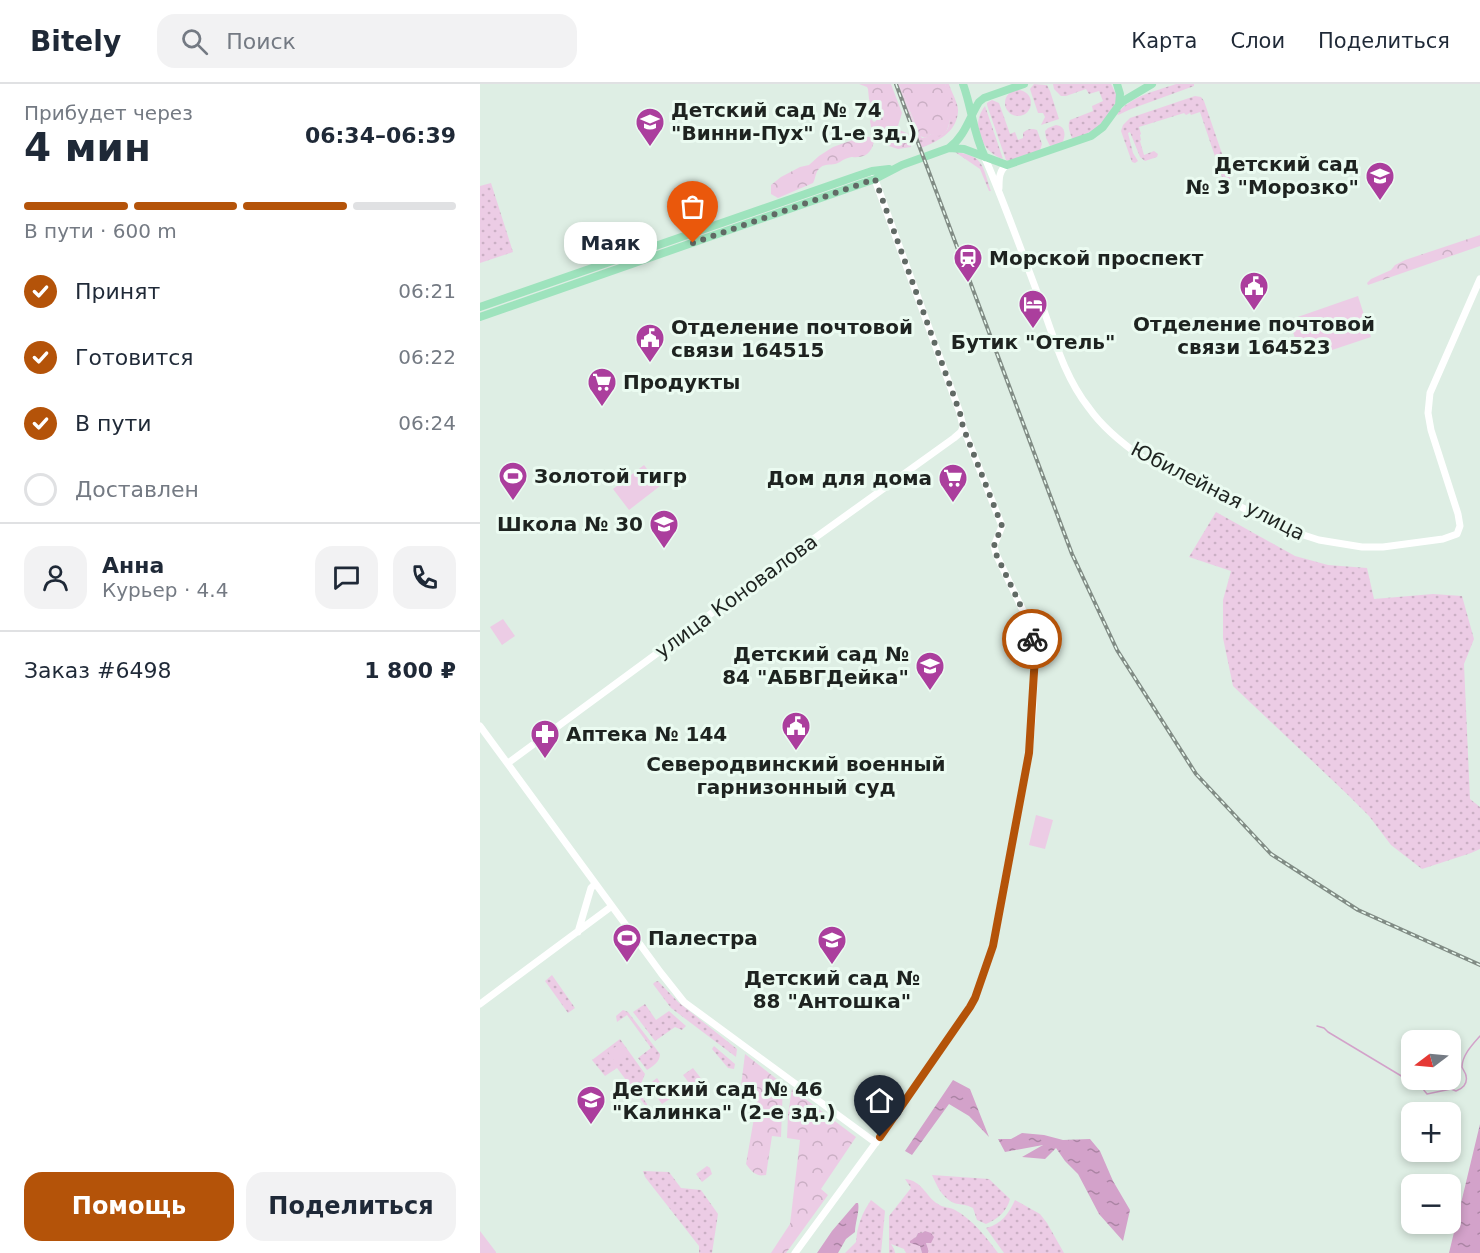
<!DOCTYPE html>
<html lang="ru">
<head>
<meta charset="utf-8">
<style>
	:root { --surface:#fff; --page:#f2f2f3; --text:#1f2937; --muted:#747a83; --line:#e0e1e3; --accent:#b45309 }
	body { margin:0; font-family:"DejaVu Sans",sans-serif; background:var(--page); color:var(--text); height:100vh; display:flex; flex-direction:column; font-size:22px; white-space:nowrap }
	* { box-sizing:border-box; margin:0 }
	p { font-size:20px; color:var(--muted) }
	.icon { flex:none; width:33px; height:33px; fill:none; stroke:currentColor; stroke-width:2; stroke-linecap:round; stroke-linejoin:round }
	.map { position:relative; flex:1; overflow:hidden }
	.sheet { display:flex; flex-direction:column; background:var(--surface); width:480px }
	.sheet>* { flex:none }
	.needle { width:39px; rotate:254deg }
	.buttons { position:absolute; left:921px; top:946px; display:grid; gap:12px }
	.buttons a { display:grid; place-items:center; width:60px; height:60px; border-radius:12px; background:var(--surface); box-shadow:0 3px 9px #0003; font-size:30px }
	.pin { position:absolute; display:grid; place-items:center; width:51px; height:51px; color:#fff; margin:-62px -26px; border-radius:50% 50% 50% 0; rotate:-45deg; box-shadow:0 0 6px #0007 }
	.pin .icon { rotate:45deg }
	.courier { position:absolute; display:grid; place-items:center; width:60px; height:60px; margin:-30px; border:4px solid #b45309; border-radius:50%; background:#fff; color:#222; box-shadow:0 2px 8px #0007 }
	.bubble { position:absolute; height:42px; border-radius:18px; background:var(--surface); box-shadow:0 3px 9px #0003; font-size:20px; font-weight:600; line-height:42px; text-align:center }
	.head em { font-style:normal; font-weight:600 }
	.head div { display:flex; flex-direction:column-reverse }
	.head { display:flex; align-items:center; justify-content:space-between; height:102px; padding:0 24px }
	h1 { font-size:39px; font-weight:600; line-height:45px }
	.bar { display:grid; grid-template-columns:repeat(4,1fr); gap:9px 6px; align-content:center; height:72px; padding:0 24px }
	.bar i { height:8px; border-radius:4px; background:var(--line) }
	.bar .current { background:var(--accent) }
	.bar p { grid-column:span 4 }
	.line { display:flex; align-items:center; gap:15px; padding:0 24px; border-top:2px solid var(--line) }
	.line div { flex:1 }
	.round { display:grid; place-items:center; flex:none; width:63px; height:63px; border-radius:18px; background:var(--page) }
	ol { padding:0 24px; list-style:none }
	li { display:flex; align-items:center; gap:18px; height:66px }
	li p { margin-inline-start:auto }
	li .icon { padding:6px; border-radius:50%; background:var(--accent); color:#fff; stroke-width:4 }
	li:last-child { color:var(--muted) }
	li i { width:33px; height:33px; border:3px solid var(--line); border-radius:50% }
	.button { display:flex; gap:12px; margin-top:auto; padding:12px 24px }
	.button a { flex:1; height:69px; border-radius:18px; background:var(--accent); color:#fff; font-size:24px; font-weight:600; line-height:69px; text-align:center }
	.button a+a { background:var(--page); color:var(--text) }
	header { display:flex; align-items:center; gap:36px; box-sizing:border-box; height:84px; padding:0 30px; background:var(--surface); border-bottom:2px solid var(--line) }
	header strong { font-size:28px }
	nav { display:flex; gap:33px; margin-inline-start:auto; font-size:21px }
	.search { width:420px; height:54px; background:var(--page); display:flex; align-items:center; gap:15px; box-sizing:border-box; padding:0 21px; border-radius:18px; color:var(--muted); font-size:22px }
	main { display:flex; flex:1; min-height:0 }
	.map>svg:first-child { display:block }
</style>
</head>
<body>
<header>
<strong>Bitely</strong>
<div class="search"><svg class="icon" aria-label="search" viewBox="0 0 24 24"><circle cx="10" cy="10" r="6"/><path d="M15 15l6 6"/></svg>Поиск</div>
<nav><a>Карта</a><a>Слои</a><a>Поделиться</a></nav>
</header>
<main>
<section class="sheet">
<div class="head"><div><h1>4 мин</h1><p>Прибудет через</p></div><em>06:34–06:39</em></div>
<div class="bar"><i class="current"></i><i class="current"></i><i class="current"></i><i></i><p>В пути · 600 m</p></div>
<ol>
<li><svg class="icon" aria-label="check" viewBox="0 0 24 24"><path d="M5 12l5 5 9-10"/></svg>Принят<p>06:21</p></li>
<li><svg class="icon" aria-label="check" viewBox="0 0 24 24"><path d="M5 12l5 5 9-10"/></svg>Готовится<p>06:22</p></li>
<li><svg class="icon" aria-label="check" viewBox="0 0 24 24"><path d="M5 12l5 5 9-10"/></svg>В пути<p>06:24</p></li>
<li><i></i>Доставлен</li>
</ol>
<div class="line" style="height:108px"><a class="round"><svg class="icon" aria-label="person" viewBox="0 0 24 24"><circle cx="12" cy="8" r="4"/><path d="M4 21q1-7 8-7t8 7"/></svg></a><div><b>Анна</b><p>Курьер · 4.4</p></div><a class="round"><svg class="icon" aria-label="chat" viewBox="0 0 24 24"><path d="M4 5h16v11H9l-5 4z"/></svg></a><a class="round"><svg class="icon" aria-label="phone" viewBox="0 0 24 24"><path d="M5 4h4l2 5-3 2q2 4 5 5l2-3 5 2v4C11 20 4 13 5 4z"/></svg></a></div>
<div class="line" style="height:78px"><div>Заказ #6498</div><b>1 800 ₽</b></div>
<div class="button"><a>Помощь</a><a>Поделиться</a></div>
</section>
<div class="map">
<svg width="1000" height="1169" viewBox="0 0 1000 1169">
	<defs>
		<pattern id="grass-dots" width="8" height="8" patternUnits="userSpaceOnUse" patternTransform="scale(1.5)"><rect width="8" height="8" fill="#eccce5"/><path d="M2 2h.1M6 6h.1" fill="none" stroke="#caafc4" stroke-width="1.8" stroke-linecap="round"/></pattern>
		<pattern id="forest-crowns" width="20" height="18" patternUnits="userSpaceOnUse" patternTransform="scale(1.5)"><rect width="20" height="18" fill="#eccce5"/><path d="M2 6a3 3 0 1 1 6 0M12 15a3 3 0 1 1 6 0" fill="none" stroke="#caafc4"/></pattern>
		<pattern id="park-tufts" width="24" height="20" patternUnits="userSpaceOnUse" patternTransform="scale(1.5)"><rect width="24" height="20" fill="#eccce5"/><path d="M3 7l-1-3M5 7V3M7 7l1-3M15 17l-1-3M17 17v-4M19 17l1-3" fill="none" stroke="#caafc4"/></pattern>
		<pattern id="water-ripples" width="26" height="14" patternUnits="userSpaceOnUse" patternTransform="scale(1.5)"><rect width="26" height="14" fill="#d3a2ca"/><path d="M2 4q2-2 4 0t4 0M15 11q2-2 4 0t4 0" fill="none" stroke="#ab84a4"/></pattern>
	</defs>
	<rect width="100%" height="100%" fill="#deeee4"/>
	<path fill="url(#grass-dots)" d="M417 0H419L438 49 442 54H445L451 50 462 51C464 49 467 47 468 44 472 36 468 9 465 0H469C471 8 479 20 478 28 476 49 458 57 441 64Z
		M554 0 567 1 570 7 579 35 561 41 565 33 563 29H558L550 5Z
		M573 0H631L636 10V18L620 43 595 55 592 54C590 48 587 43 590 36L613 27 612 22 623 17 619 7 609 10 606 5 586 12H581L574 5Z
		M696 0H714V2L651 25 638 31 637 30C653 11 673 8 696 0Z
		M525 19a13 13 0 1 1 26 0a13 13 0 1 1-26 0Z
		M715 12 721 13 724 17 750 93V98L745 102 720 28 711 31 710 29 706 31 704 29 659 43 661 50 660 51 661 56 660 57 664 71 674 67 678 70 677 73 665 77 660 73 650 48 648 49 653 69 658 77 655 79 652 78 641 47 643 41 650 34Z
		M512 16 519 19 530 50 535 48 538 56 543 54V49C547 45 551 44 557 46L562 60 560 66 530 77 526 76 507 21V19Z
		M505 22 523 75C501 67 490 41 505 22Z
		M576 41C586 42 586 52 582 59L570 62 566 54 565 47 568 44Z
		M475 68C505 72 502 82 511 107H509L500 85Z
		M11 99 33 168 0 179V102Z
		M736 428 815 472 848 481 887 484 894 515 953 510 982 512 994 555 984 580 990 715 1000 723V765L991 769 942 785 911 761 889 732 867 710 753 602 743 554V516L751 487 709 473Z
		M72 891 95 924 88 929 65 897Z
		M178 897 198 918 257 965 256 973 191 924 173 900 175 898Z
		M165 920 176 936 189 927 206 942 202 946 195 943 175 957 153 928Z
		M143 926 148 928 180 970C180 978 173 982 167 986L158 974 171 964 147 931 137 938 136 932Z
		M140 955 165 990 158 1007 167 1020V1024L137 984 125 992 112 976Z
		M234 962 255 980 254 985 248 984 232 965Z
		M213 984 226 1001 216 1008 203 991Z
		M227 1082 230 1084 232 1090 222 1098 216 1090Z
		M163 1087 189 1088 201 1104 221 1106 238 1130 232 1169H219V1162L165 1093Z
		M452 1091 509 1095 530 1115C527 1127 518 1135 506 1140L497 1136 493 1124C485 1120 481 1121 474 1119 462 1114 457 1102 452 1091Z
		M425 1095C443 1097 445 1112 458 1120 463 1124 470 1123 475 1126 492 1135 507 1154 518 1169H448L446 1159 448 1158 446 1147 442 1149H438L436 1153 430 1159 440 1161 442 1169H426L424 1165 411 1160 414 1165 415 1169H409V1132L431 1104Z
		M391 1116 405 1127 401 1169H365L376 1158C377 1142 382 1129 391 1116Z
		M535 1116 560 1130 567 1139 584 1169H524L506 1144C522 1140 529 1129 535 1116Z"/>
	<path fill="url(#forest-crowns)" d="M379 0H411L422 29 417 45 429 50 431 55V63L418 65 406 61 404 57 413 52V48L410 47 401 49 391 43 390 37 391 35 394 38 396 37 397 35 389 15 388 5 387 3Z
		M419 0H465L476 26 472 34 470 35C469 41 467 51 459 52 457 52 454 51 451 50L445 54 440 52Z
		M384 52 394 54C394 64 388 73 378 73 371 74 374 72 368 74 363 75 360 79 355 80 350 81 345 80 341 83 335 87 336 94 333 99L298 114 291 110V101L301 93 320 83 329 81 339 72 353 63Z
		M1000 151V162L888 201 887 199 891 195 911 186 915 181 925 176Z
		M265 970 303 1000 301 1053 292 1052 286 1091C276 1093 272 1088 266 1080L278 1011 261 1002Z
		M312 1005 376 1053 341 1105 348 1111 306 1169H291L310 1140 320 1056 307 1054 308 1030Z"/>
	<path fill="url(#park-tufts)" d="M138 961 145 970 135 978 128 968Z"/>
	<path fill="#eccce5" d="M878 212 891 253 840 270 819 266 809 236Z
		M164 381 180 402 149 426 133 405Z
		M23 535 35 552 22 561 10 543Z
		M556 731 573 736 565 765 549 761Z
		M177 994 191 1014 182 1020 168 1001Z
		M0 1147 16 1168V1169H0Z"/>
	<path fill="url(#water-ripples)" d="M473 996 490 1005 509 1053 489 1032 469 1020 432 1071 425 1067Z
		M1000 1040V1169H969Z
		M542 1049 564 1051 583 1056 610 1055 620 1067 633 1097 650 1126 643 1157 619 1130 598 1090 585 1077 576 1064 565 1075 542 1073 563 1061 525 1068 518 1055H531Z
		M376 1119H378C380 1126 375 1139 375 1148L366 1155 358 1169H337L352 1147Z
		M445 1147 451 1149 454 1153 451 1159H446L448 1165V1169H442L440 1162 430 1159V1157L436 1153 438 1149H442Z"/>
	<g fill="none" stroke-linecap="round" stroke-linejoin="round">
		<path stroke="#d3a2ca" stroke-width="1.5" d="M837 942 844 944 848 948 928 996 931 1003 937 1005H943L947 1010 971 1005 976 1007C982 1005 988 1000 986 992 986 989 983 986 982 983 982 971 993 960 1000 952"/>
		<path stroke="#fff" stroke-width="7" d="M505 74C526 123 544 174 563 224 575 258 586 295 609 324 623 344 643 360 663 374L805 445 839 456 882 463H903L963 455 977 450 980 442 978 430 951 346 948 329 950 309 1000 195
			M519 104C519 95 519 86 527 81
			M0 642 181 889 204 918 396 1059
			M28 679 293 484 474 354 481 348 483 343
			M98 848 111 804 115 800
			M0 920 132 822
			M315 1169 400 1053 490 923 495 914 513 862 549 669 553 626 555 572 547 535 516 470 514 462 522 442 483 343 480 329 394 93"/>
		<path stroke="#9ee3bd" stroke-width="8" d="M483 0C492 24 493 50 505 73
			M637 0 640 10 639 21
			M469 64C485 52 489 34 499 18L504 14 544 0
			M0 223 377 92 392 87 409 85
			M0 233 395 95 422 81 469 64 484 65 527 81 611 52 623 43 639 21 645 16 672 0"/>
		<g stroke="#818c85" stroke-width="4">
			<path id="rail" d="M416 0 592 470 637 566 716 690 791 770 878 826 1000 881"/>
		</g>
		<use href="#rail" stroke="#ebfbf1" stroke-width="1.5" stroke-dasharray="4.5" stroke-linecap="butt"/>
	</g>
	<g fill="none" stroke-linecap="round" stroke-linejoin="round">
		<path stroke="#616a65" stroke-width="6" stroke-dasharray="0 10.8" d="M213 159 395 95 480 329 483 343 522 442 514 462 516 470 547 535 552 555"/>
		<path stroke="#b45309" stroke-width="8" d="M400 1053 490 923 495 914 513 862 549 669 555 572 552 555"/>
	</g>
	<defs>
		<g id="school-pin" transform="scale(1.5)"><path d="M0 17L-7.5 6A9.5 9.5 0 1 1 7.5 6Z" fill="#ab3e9d" stroke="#ebfbf1"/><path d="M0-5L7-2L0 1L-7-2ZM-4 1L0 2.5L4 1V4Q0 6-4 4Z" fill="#fff"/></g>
		<g id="station-pin" transform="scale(1.5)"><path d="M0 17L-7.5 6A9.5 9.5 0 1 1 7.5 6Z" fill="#ab3e9d" stroke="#ebfbf1"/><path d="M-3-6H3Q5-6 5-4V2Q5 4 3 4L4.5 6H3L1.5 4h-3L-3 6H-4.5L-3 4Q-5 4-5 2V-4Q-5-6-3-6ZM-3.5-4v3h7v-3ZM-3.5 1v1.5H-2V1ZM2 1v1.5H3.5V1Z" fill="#fff"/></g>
		<g id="civic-pin" transform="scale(1.5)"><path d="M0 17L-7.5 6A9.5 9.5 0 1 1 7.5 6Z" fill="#ab3e9d" stroke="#ebfbf1"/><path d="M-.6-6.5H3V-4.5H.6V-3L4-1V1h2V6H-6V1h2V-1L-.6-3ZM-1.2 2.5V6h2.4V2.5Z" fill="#fff"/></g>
		<g id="hotel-pin" transform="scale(1.5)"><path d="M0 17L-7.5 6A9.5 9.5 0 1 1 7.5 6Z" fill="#ab3e9d" stroke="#ebfbf1"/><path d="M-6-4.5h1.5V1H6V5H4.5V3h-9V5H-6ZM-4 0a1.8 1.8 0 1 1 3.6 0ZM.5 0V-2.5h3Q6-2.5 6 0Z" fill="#fff"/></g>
		<g id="supermarket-pin" transform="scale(1.5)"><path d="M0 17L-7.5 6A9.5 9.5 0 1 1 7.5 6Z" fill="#ab3e9d" stroke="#ebfbf1"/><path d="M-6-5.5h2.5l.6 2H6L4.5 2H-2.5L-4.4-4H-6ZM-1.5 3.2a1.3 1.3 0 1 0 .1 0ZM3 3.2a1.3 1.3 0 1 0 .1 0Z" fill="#fff"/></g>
		<g id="stadium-pin" transform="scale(1.5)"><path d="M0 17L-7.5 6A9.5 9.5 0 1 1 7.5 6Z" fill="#ab3e9d" stroke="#ebfbf1"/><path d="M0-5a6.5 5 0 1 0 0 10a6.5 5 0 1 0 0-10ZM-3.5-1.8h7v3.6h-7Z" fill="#fff"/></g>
		<g id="pharmacy-pin" transform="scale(1.5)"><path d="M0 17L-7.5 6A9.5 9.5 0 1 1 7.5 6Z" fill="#ab3e9d" stroke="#ebfbf1"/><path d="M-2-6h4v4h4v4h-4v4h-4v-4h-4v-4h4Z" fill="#fff"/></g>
	</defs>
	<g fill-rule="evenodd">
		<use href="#school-pin" x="170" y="38"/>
		<use href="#school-pin" x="900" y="92"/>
		<use href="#station-pin" x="488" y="174"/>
		<use href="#civic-pin" x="774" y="202"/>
		<use href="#hotel-pin" x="553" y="220"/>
		<use href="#civic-pin" x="170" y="254"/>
		<use href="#supermarket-pin" x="122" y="298"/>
		<use href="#stadium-pin" x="33" y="392"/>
		<use href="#supermarket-pin" x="473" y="394"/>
		<use href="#school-pin" x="184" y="440"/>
		<use href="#school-pin" x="450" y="582"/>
		<use href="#civic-pin" x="316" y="642"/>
		<use href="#pharmacy-pin" x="65" y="650"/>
		<use href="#stadium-pin" x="147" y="854"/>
		<use href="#school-pin" x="352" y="856"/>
		<use href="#school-pin" x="111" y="1016"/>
	</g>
	<g text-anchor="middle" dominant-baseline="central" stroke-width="6" stroke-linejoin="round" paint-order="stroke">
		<g font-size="20" font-weight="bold" fill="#1e2320" stroke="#ebfbf1" text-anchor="start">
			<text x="191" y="26">Детский сад № 74<tspan x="191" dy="23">"Винни-Пух" (1-е зд.)</tspan></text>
			<text x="879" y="80" text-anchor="end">Детский сад<tspan x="879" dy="23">№ 3 "Морозко"</tspan></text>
			<text x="509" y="174">Морской проспект</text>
			<text x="774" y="240" text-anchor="middle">Отделение почтовой<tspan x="774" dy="23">связи 164523</tspan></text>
			<text x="191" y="243">Отделение почтовой<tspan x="191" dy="23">связи 164515</tspan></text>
			<text x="553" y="258" text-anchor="middle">Бутик "Отель"</text>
			<text x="143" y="298">Продукты</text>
			<text x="54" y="392">Золотой тигр</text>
			<text x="452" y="394" text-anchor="end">Дом для дома</text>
			<text x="163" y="440" text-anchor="end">Школа № 30</text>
			<text x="429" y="570" text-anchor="end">Детский сад №<tspan x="429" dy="23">84 "АБВГДейка"</tspan></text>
			<text x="86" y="650">Аптека № 144</text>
			<text x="316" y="680" text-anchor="middle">Северодвинский военный<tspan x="316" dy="23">гарнизонный суд</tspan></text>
			<text x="168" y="854">Палестра</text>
			<text x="352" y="894" text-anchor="middle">Детский сад №<tspan x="352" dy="23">88 "Антошка"</tspan></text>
			<text x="132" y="1005">Детский сад № 46<tspan x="132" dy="23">"Калинка" (2-е зд.)</tspan></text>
		</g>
		<g font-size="20" fill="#1e2320" stroke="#ebfbf1">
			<text transform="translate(738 407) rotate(27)">Юбилейная улица</text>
			<text transform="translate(256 512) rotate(-36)">улица Коновалова</text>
		</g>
	</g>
</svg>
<div class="buttons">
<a><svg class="needle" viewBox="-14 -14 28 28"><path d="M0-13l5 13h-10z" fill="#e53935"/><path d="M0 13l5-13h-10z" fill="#747a83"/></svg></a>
<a>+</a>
<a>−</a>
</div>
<div class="pin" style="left:213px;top:159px;background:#ea580c"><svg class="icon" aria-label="bag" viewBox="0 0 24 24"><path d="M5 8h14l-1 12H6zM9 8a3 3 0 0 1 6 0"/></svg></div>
<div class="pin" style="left:400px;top:1053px;background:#1f2937"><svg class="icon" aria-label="home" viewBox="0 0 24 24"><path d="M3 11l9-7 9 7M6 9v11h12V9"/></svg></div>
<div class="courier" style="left:552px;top:555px"><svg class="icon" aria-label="bike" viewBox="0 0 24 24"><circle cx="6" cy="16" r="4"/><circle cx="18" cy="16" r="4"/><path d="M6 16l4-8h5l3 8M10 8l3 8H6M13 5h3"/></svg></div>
<div class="bubble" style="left:84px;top:138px;width:93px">Маяк</div>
</div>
</main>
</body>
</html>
